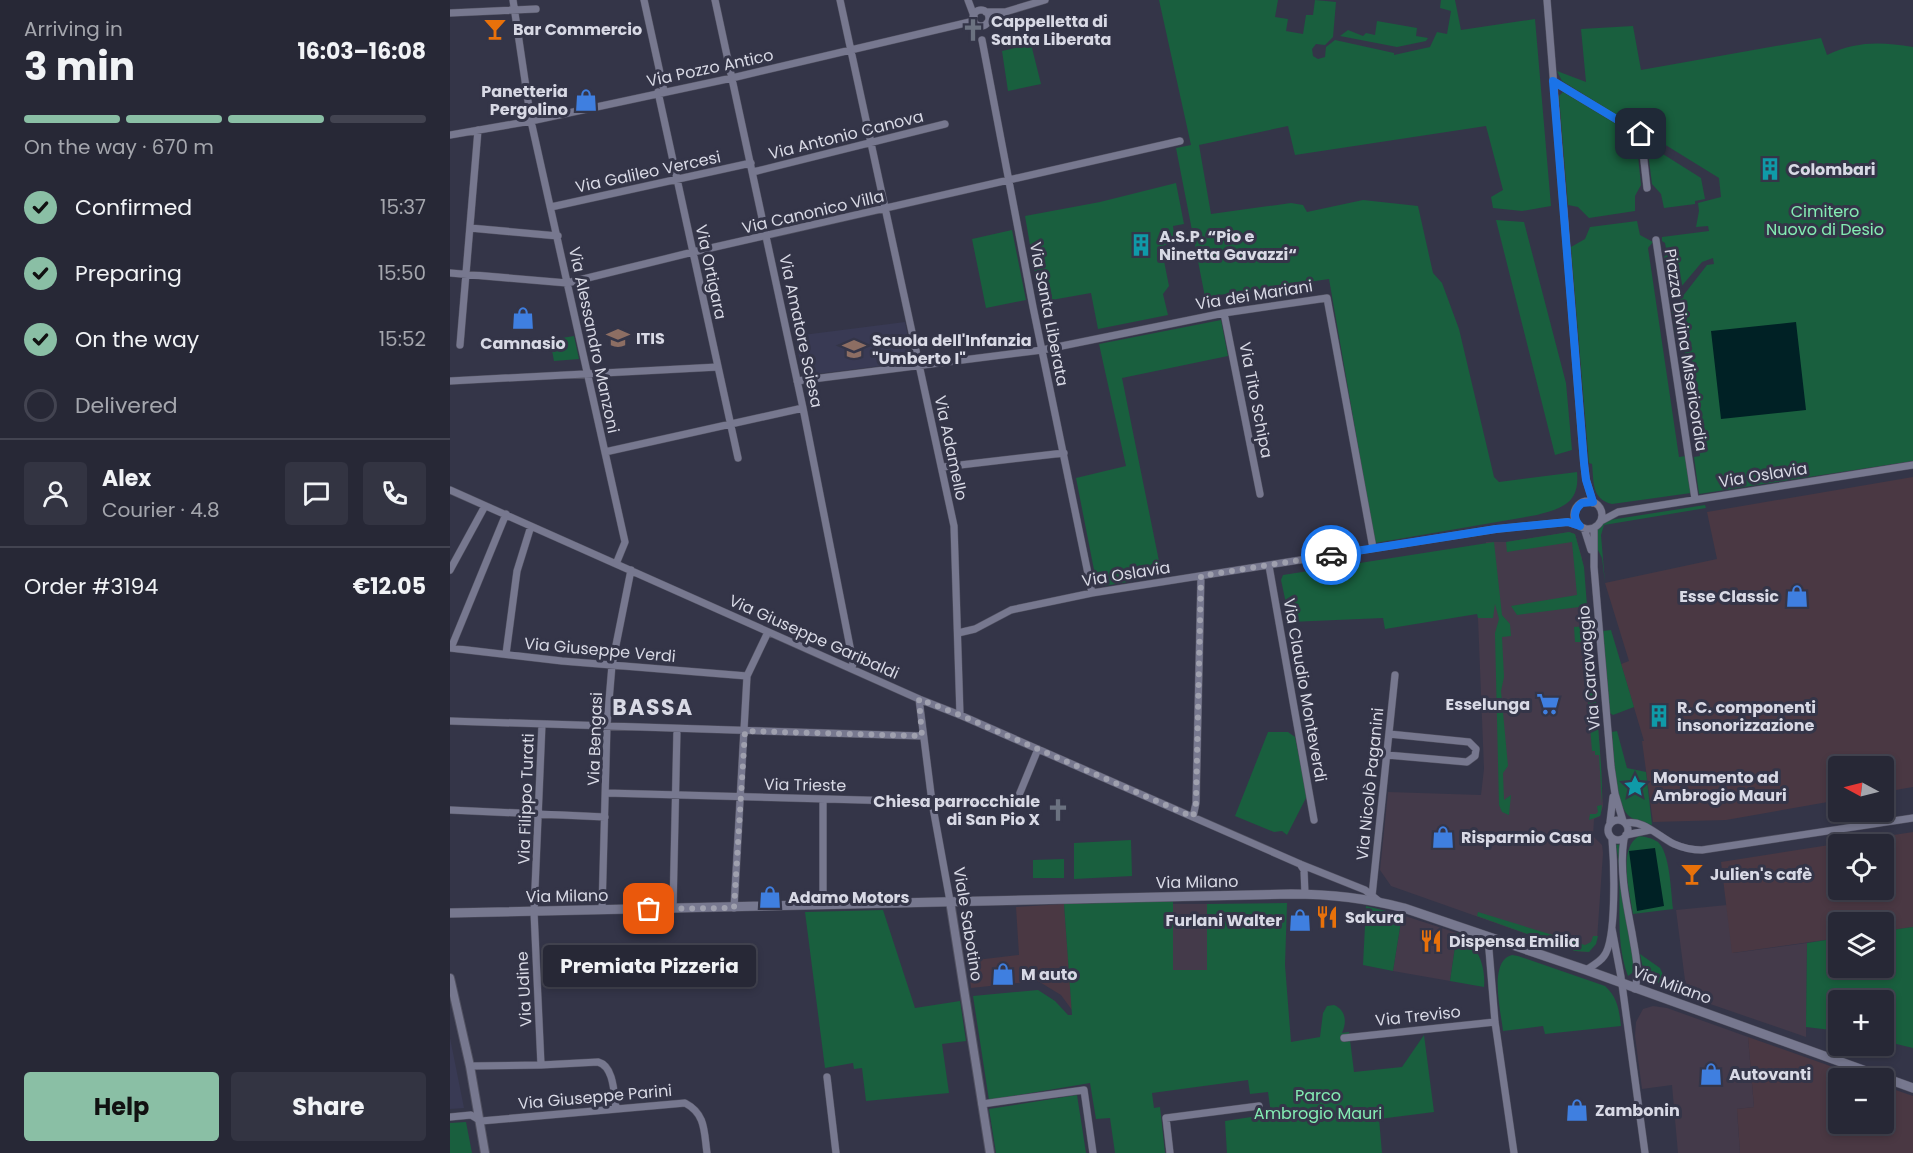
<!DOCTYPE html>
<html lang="en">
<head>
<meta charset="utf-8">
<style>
	:root { --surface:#272836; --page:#333442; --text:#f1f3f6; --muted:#a4a6ad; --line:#434451; --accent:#8abfa5 }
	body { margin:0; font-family:Poppins,sans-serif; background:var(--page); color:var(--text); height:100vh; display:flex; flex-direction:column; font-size:22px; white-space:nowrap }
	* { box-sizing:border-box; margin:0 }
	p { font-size:20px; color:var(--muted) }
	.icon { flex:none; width:33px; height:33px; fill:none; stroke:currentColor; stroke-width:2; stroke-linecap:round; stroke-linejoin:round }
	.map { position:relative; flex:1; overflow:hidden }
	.panel { display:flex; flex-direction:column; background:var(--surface); width:450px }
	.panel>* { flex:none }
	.needle { width:39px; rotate:277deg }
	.tools { position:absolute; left:1378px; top:756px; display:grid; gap:12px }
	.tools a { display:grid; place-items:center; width:66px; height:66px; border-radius:6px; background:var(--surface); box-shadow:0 3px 9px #0003,0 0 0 2px var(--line); font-size:30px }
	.pin { position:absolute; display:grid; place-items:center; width:51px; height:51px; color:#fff; margin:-26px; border-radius:12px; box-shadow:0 3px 9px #0006 }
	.courier { position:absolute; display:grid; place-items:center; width:60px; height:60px; margin:-30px; border:4px solid #1a73e8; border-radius:50%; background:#fff; color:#222; box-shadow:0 2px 8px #0007 }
	.bubble { position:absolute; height:42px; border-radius:6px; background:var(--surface); box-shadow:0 3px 9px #0003,0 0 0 2px var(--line); font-size:20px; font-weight:700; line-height:42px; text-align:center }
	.summary em { font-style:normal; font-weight:700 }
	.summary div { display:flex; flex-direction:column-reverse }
	.summary { display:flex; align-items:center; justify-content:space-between; height:102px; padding:0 24px }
	h1 { font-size:39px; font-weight:700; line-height:45px }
	.bar { display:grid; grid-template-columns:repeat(4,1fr); gap:9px 6px; align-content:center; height:72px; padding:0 24px }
	.bar i { height:8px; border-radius:4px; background:var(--line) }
	.bar .active { background:var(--accent) }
	.bar p { grid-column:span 4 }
	.line { display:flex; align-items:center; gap:15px; padding:0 24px; border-top:2px solid var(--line) }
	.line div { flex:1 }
	.round { display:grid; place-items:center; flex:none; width:63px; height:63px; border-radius:6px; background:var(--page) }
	ol { padding:0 24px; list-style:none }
	li { display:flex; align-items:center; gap:18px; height:66px }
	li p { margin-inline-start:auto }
	li .icon { padding:6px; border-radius:50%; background:var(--accent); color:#111; stroke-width:4 }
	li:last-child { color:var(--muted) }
	li i { width:33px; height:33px; border:3px solid var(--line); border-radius:50% }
	.action { display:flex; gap:12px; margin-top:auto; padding:12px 24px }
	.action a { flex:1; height:69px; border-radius:6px; background:var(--accent); color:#111; font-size:24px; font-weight:700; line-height:69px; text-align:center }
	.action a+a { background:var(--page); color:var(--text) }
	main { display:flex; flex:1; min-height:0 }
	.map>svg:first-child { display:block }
</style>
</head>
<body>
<main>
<section class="panel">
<div class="summary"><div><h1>3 min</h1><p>Arriving in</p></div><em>16:03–16:08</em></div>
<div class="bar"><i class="active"></i><i class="active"></i><i class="active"></i><i></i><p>On the way · 670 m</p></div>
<ol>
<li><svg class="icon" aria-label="check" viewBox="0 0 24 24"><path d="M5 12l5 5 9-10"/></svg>Confirmed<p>15:37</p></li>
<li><svg class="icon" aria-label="check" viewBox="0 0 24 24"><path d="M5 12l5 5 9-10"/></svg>Preparing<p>15:50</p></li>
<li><svg class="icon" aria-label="check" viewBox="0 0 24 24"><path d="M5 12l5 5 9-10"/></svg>On the way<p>15:52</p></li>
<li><i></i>Delivered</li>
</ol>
<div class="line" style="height:108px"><a class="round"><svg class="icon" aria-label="person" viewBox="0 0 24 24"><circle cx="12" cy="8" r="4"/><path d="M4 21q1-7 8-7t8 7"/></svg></a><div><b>Alex</b><p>Courier · 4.8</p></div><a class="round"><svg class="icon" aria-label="chat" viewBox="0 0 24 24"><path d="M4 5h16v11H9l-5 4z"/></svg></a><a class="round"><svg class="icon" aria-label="phone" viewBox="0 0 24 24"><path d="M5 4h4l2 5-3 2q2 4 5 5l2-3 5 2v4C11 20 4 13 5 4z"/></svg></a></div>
<div class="line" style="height:78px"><div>Order #3194</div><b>€12.05</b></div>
<div class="action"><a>Help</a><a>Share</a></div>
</section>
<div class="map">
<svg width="1463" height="1153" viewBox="0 0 1463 1153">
	<rect width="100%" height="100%" fill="#343548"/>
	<path fill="#443a4a" d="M1119 532 1125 534 1132 558 1150 750 1153 806 1150 816 1144 819 1143 836 1152 845 1153 853 1147 940 1139 952H1133L1125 951 941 886 930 870 938 792 1031 795 1034 769 1028 618H1043L1036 542H1056Z
		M723 904H757V971H723Z
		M1277 905 1283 953 1357 943 1356 1037 1237 996 1226 910Z
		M952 915 1007 933 1000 981 943 971Z
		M1203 1006 1217 1008 1298 1037 1304 1107 1287 1109 1290 1153H1228L1222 1085 1192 1089 1185 1036 1186 1022 1193 1009Z"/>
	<path fill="#4a3843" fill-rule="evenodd" d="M1463 477V787L1434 792V766H1389V800L1276 820 1203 822 1192 741H1194L1171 664 1179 661 1155 583 1267 559 1257 512Z
		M1463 832V927L1434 931V922H1389V938L1282 953 1271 862ZM1389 844H1434V890H1389Z
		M614 904 622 1010 611 995 588 981 521 988 518 961 569 955 566 907Z
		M1298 1037 1414 1078H1389V1124H1434V1086L1463 1096V1153H1290L1287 1109 1304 1107Z"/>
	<path fill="#393a54" d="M455 322 463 362 358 375 352 372 345 336Z
		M0 1038 14 1108 0 1109Z"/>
	<path fill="#195f3e" d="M709 0H828L825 17 838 19 836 31 853 34 856 15H863L865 0 886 2 883 37 875 45 866 44 862 49 863 56 868 59 875 57 876 47 885 40 944 53V55L980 47 987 32 997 34 1001 11 990 8 991 0H1005L1011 30 1085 19 1101 206 1072 211 1043 208 1041 197 1053 190 1036 126 845 155 838 126 749 145 761 214 841 203 853 205 857 212 913 200 968 206 983 273 992 283 1009 329 1044 477 1049 482 1127 472C1130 504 1112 508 1087 515L925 543 879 279 755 297 726 148 741 145Z
		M927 21 967 28 966 36 978 38 976 41 947 47 890 36 898 30 913 36 916 33 925 35Z
		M1183 26 1191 70 1371 38 1377 55C1408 41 1430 42 1463 47V461L1249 494 1244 457 1250 456 1232 334H1225L1222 310 1257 265 1264 264 1263 258 1252 262 1220 300 1219 293 1222 289 1220 272 1216 270 1214 257 1217 254 1215 243 1212 241V237L1259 231 1258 226 1246 227 1249 211 1248 203 1271 197 1269 178 1112 81 1107 71 1136 82 1131 29Z
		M581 44 591 84 558 91 552 51Z
		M1113 92 1186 136 1191 185 1185 196V211L1139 218 1128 207 1118 205 1109 96Z
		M1197 144 1251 178 1255 199 1245 201V204L1214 208 1211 194 1202 184Z
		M726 183 734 224 723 226 725 243 711 246 719 286 713 294 718 315 648 329 641 293 590 302 575 216 650 202Z
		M1046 220 1074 222 1116 383 1122 450 1105 455Z
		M1187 221 1190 235 1203 242 1198 248 1229 457 1236 456 1241 493 1162 504C1141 499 1144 481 1142 464L1139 463 1121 247 1135 239 1140 227Z
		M562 230 576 300 536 308 522 239Z
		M771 320 778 356 672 378 712 576 654 586 646 580 626 478 676 466 649 344Z
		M124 336 129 359 104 361 100 340Z
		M1255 505 1256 508 1154 525 1151 535 1155 583 1152 558 1147 548V530L1152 523 1160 520Z
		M1119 532 1125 534 1134 567 1137 606 1067 615 1061 606 1127 595 1122 542 1057 552 1056 542Z
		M1044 542 1052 615 1060 624 1061 636 1052 637 1054 677 1051 691 1058 766 1053 773 1054 800 1061 795 1059 815 1052 812 1049 805 1045 633 1049 619 1045 604 1043 618H1028L1027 614 935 629 933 618 840 622 831 580 833 575Z
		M1139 626C1141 652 1158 802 1150 816L1139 820 1140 814H1146L1148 812 1147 806 1152 805 1149 755H1145V751H1142L1133 642H1125L1124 627Z
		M1161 630 1184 707 1163 715 1160 713 1153 631Z
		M1167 731 1177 768 1196 772 1202 825C1195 823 1185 821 1179 816 1164 802 1164 752 1162 732Z
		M818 732H838L845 737 857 796 837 835 832 831 824 832 785 816Z
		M1189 836C1196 837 1202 838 1208 842 1220 853 1221 892 1223 909L1183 914C1180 892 1167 849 1189 836Z
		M681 840 682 876 624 879V843Z
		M1171 844 1185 965 1182 973 1178 976C1162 933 1175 888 1166 845Z
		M614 859V878H583V860Z
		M723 901V970H757V904L837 903 835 965 841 1042 870 1037 873 1013 877 1006 884 1005C896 1010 897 1022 892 1033L899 1032 904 1072 952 1067 974 1035 984 1112 929 1119 932 1153H777L775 1121 821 1114 818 1092 800 1094 798 1080 702 1093 704 1108 710 1107 715 1153H665L660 1118 646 1119 640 1083 539 1100 523 996 588 990 605 1001 618 1015H622L614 904Z
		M916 906 952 915 943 971 913 965Z
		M433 910 465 1008 510 1001 516 1041 492 1044 499 1093 416 1101 412 1068 404 1069 403 1063 375 1068 355 912Z
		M1028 912 1135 945 1141 942 1143 936H1148L1146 944 1139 952 1125 951 1027 916Z
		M1463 927V1048L1434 1041V1000H1389V1031L1356 1027 1357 943 1389 938V968H1434V931Z
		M1007 933C1027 943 1036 965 1034 987L1000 981Z
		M1190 954 1210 968 1218 986 1195 978Z
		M1062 955 1068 956 1155 986C1168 998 1169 1010 1171 1026L1095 1034 1093 1026 1053 1031C1051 1012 1038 961 1062 955Z
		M627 1095 636 1153H546L539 1109Z
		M16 1122 22 1153H0V1123Z"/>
	<path fill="#002125" d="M1346 322 1356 410 1271 419 1261 331Z
		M1205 848 1214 906 1187 911 1179 851Z"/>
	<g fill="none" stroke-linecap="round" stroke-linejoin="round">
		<g stroke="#515161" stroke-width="8">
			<path id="minor" d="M63 0 81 121 175 542 166 564
				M194 0 214 91
				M265 0 353 408 403 662 402 669
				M390 0 504 526 510 715
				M518 0 524 16
				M1097 0 1134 463 1136 479 1143 503
				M523 18a8 8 0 1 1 16 0a8 8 0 1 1-16 0Z
				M536 12H555L537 23
				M555 12 595 0
				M0 13 86 9
				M532 40 583 307 642 593
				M1103 81 1191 134 1197 188
				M208 92 288 458
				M0 135 81 121 282 78 524 21
				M303 172 495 124
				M101 207 301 163
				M20 228 108 236
				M1206 240 1245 499
				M0 273 117 283 243 252 730 141
				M774 313 810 494
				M10 345 28 130
				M0 381 268 367
				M347 381 592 350 774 313 877 298 923 548
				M155 452 353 408
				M493 467 614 453
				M0 490 469 699 510 715 850 864 915 890 930 902
				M1124 515a14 14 0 1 1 28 0a14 14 0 1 1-28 0Z
				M1151 521 1168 512 1463 465
				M1134 528 1141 550
				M1144 528V567L1161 767 1165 794 1173 821
				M819 566 864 820
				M0 570 35 506
				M508 633 525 629 561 610 642 593 1046 529 1118 522 1130 526
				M0 648 112 661 297 676
				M1 648 56 514
				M56 654 67 571 81 526
				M469 699 482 802 500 901
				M0 721 472 736
				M937 755 1017 762 1025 756 1026 749 1019 742 939 734
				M156 793 558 804 567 800 588 749
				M373 799V905
				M0 810 155 817
				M743 817 746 803 751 576
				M1158 830a10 10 0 1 1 20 0a10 10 0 1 1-20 0Z
				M1160 822 1163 797
				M1176 823C1193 819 1209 837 1224 844 1233 848 1242 850 1252 850L1463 818
				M1176 835 1200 830
				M1174 839C1169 869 1176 902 1182 933 1185 952 1190 969 1185 989
				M850 864 854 870 855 894
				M922 896 945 675
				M284 908 297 676 318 632
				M223 909 227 729
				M152 910 157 725 162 665 181 570
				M1162 929 1171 977 1195 1153
				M1038 938 1045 1022 1064 1153
				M1136 970C1142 966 1150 962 1154 956 1167 939 1164 862 1162 839
				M894 1038 1045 1022
				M91 1065 148 1062C164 1066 164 1094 166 1108
				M20 1066 91 1065 84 912 92 724
				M377 1077 386 1153
				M532 1104 634 1090 643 1153
				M0 1117 21 1115 31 1121 235 1103C256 1114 254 1132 257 1153
				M720 1153 716 1118 809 1106"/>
		</g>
		<g stroke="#515161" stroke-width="10">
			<path id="tertiary" d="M500 901 540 1153
				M0 978 20 1066 35 1153"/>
		</g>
		<g stroke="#515161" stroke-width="10">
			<path id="secondary" d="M0 913 841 894C879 894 916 898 954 908L1136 970 1463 1088"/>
		</g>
		<use href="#minor" stroke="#77788f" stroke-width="7"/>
		<use href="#tertiary" stroke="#77788f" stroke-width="8"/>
		<use href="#secondary" stroke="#77788f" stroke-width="9"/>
	</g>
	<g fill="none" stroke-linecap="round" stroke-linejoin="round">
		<path stroke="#9fa0ae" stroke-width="6" stroke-dasharray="0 10.8" d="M199 909 284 908 295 731 472 736 469 699 510 715 743 817 746 803 751 576 881 555"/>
		<path stroke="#1a73e8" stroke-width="8" d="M881 555 1046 529 1118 522 1130 526C1123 519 1123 510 1132 503L1143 502 1136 480 1134 463 1103 81 1191 134"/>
	</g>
	<defs>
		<g id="bar-bare" transform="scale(1.8)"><path d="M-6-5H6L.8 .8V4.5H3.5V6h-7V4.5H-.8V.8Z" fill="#e8710a" stroke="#343548" stroke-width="2.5" paint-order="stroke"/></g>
		<g id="church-bare" transform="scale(1.8)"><path d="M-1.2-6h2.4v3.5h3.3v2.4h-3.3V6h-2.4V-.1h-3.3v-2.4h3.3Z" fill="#6b7280" stroke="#343548" stroke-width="2.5" paint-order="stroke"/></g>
		<g id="shop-bare" transform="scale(1.8)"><path d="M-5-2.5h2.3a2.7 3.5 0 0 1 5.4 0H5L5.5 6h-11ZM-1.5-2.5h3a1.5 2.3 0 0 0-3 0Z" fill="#3f7fe0" stroke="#343548" stroke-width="2.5" paint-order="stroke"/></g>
		<g id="building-bare" transform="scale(1.8)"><path d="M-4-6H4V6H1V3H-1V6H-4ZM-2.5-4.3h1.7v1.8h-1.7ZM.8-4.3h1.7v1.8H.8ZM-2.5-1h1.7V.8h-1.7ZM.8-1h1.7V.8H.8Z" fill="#0f9aa8" stroke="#343548" stroke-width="2.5" paint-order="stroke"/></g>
		<g id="school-bare" transform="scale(1.8)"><path d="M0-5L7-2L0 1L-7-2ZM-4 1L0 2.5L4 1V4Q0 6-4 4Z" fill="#8d6e63" stroke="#343548" stroke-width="2.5" paint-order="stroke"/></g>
		<g id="supermarket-bare" transform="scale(1.8)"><path d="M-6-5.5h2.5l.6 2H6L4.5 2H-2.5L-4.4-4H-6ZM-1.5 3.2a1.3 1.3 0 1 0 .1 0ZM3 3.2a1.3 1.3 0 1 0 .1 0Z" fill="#3f7fe0" stroke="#343548" stroke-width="2.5" paint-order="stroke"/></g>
		<g id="sight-bare" transform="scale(1.8)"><path d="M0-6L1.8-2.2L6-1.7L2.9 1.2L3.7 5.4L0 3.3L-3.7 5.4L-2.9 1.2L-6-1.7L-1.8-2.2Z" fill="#0f9aa8" stroke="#343548" stroke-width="2.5" paint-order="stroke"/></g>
		<g id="restaurant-bare" transform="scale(1.8)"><path d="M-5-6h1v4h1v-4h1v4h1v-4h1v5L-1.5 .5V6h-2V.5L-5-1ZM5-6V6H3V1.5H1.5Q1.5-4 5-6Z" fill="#e8710a" stroke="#343548" stroke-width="2.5" paint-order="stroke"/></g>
	</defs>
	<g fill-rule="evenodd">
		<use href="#bar-bare" x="45" y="29"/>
		<use href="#church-bare" x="523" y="30"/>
		<use href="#shop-bare" x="136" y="100"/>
		<use href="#building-bare" x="1320" y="169"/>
		<use href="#building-bare" x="691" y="245"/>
		<use href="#shop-bare" x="73" y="318"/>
		<use href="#school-bare" x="168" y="338"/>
		<use href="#school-bare" x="404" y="349"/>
		<use href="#shop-bare" x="1347" y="596"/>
		<use href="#supermarket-bare" x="1098" y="704"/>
		<use href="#building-bare" x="1209" y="716"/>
		<use href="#sight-bare" x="1185" y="786"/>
		<use href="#church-bare" x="608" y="810"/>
		<use href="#shop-bare" x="993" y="837"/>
		<use href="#bar-bare" x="1242" y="874"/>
		<use href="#shop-bare" x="320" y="897"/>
		<use href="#restaurant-bare" x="877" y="917"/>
		<use href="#shop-bare" x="850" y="920"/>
		<use href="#restaurant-bare" x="981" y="941"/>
		<use href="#shop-bare" x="553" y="974"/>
		<use href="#shop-bare" x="1261" y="1074"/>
		<use href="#shop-bare" x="1127" y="1110"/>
	</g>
	<g text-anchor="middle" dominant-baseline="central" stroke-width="6" stroke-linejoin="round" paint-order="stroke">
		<g font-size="16" font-weight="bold" fill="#d8d9e5" stroke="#343548" text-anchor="start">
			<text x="541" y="21">Cappelletta di<tspan x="541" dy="18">Santa Liberata</tspan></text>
			<text x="63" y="29">Bar Commercio</text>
			<text x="118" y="91" text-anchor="end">Panetteria<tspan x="118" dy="18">Pergolino</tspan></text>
			<text x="1338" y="169">Colombari</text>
			<text x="709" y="236">A.S.P. “Pio e<tspan x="709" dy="18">Ninetta Gavazzi“</tspan></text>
			<text x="186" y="338">ITIS</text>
			<text x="422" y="340">Scuola dell'Infanzia<tspan x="422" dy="18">"Umberto I"</tspan></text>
			<text x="73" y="343" text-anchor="middle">Camnasio</text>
			<text x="1329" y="596" text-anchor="end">Esse Classic</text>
			<text x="1080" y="704" text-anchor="end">Esselunga</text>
			<text x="1227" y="707">R. C. componenti<tspan x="1227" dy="18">insonorizzazione</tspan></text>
			<text x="1203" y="777">Monumento ad<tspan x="1203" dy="18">Ambrogio Mauri</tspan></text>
			<text x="590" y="801" text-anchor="end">Chiesa parrocchiale<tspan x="590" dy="18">di San Pio X</tspan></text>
			<text x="1011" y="837">Risparmio Casa</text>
			<text x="1260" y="874">Julien's cafè</text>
			<text x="338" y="897">Adamo Motors</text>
			<text x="895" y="917">Sakura</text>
			<text x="832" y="920" text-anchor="end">Furlani Walter</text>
			<text x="999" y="941">Dispensa Emilia</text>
			<text x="571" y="974">M auto</text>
			<text x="1279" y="1074">Autovanti</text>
			<text x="1145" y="1110">Zambonin</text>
		</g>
		<g font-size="16" fill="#d8d9e5" stroke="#343548">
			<text transform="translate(260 68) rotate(-12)">Via Pozzo Antico</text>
			<text transform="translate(396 135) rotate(-14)">Via Antonio Canova</text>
			<text transform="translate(198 172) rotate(-12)">Via Galileo Vercesi</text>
			<text transform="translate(363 212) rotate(-13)">Via Canonico Villa</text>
			<text transform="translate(261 272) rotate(78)">Via Ortigara</text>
			<text transform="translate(804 295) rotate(-9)">Via dei Mariani</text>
			<text transform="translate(599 314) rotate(79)">Via Santa Liberata</text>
			<text transform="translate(351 331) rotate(78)">Via Amatore Sciesa</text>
			<text transform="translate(144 340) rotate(78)">Via Alessandro Manzoni</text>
			<text transform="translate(1236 350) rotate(81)">Piazza Divina Misericordia</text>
			<text transform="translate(806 400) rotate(79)">Via Tito Schipa</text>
			<text transform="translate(501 448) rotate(78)">Via Adamello</text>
			<text transform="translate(1313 475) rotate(-9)">Via Oslavia</text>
			<text transform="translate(676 574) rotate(-9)">Via Oslavia</text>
			<text transform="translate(364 637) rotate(24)">Via Giuseppe Garibaldi</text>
			<text transform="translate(150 650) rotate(5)">Via Giuseppe Verdi</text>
			<text transform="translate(1139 668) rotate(-95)">Via Caravaggio</text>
			<text transform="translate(855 690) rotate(80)">Via Claudio Monteverdi</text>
			<text transform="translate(145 739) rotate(-88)">Via Bengasi</text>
			<text transform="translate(920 784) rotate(-84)">Via Nicolò Paganini</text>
			<text transform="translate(355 785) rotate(1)">Via Trieste</text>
			<text transform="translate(76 799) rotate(-88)">Via Filippo Turati</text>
			<text transform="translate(747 882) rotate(-1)">Via Milano</text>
			<text transform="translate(117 896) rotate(-1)">Via Milano</text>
			<text transform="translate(518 924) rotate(81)">Viale Sabotino</text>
			<text transform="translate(1222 985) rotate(20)">Via Milano</text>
			<text transform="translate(74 989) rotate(-93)">Via Udine</text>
			<text transform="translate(968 1016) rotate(-6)">Via Treviso</text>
			<text transform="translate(145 1097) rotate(-5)">Via Giuseppe Parini</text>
		</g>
		<g font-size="16" fill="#84ecb3" stroke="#343548">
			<text x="1375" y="211">Cimitero<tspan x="1375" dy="18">Nuovo di Desio</tspan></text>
			<text x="868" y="1095">Parco<tspan x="868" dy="18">Ambrogio Mauri</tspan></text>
		</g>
		<g font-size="22" font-weight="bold" letter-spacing="1.5" fill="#d8d9e5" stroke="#343548">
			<text x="203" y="707">BASSA</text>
		</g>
	</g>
</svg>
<div class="tools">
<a><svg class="needle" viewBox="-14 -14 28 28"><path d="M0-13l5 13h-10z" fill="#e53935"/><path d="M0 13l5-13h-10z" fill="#a4a6ad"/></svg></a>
<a><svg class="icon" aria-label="locate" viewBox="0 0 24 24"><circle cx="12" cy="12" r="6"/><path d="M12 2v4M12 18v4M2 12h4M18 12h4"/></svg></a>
<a><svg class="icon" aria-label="layers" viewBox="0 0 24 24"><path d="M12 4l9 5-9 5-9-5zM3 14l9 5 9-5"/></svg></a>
<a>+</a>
<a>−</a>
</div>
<div class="pin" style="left:199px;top:909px;background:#ea580c"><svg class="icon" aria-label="bag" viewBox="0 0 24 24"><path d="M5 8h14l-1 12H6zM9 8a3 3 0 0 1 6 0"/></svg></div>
<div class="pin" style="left:1191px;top:134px;background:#1f2937"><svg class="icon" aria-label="home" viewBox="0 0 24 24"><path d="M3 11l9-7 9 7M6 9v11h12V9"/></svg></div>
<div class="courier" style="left:881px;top:555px"><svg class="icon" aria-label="car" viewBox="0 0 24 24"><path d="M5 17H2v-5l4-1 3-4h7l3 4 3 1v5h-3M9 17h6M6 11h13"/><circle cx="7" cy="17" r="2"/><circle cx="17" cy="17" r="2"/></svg></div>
<div class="bubble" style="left:93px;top:945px;width:213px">Premiata Pizzeria</div>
</div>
</main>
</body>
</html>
